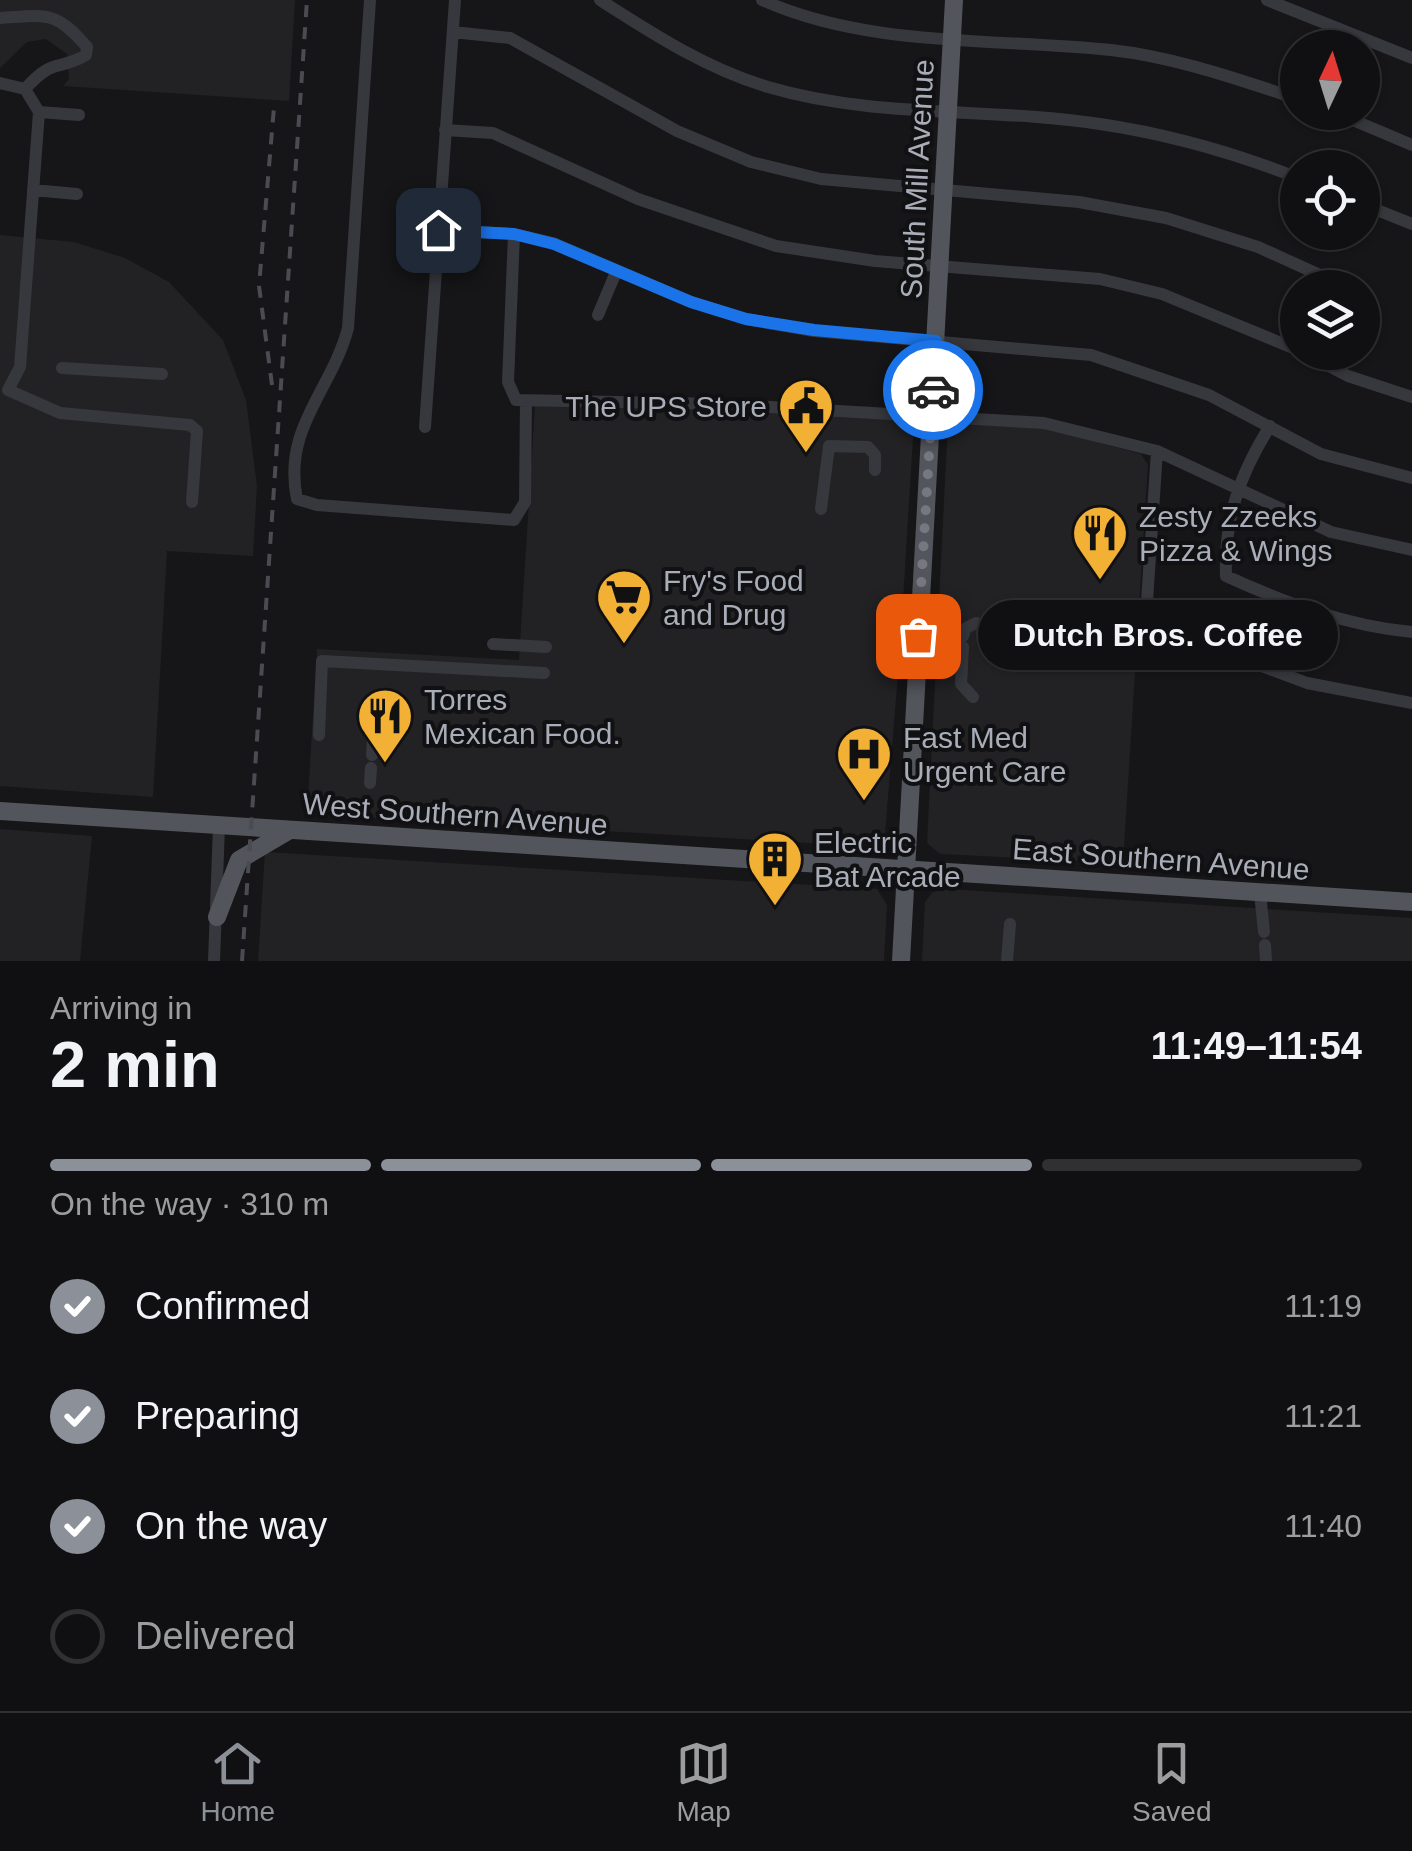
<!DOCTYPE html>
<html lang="en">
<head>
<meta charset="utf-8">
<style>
	:root { --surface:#101012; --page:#1e1e20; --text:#f1f3f6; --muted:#9c9d9f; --line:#303032; --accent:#8c9099 }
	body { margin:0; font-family:Helvetica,sans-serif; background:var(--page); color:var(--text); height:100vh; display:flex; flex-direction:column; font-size:38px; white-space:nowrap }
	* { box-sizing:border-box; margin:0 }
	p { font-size:32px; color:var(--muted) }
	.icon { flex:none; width:55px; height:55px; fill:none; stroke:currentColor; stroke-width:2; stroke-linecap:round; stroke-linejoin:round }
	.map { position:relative; height:961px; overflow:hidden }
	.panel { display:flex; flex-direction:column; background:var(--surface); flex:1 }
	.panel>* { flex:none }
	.needle { width:65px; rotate:4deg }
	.buttons { position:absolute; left:1280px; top:30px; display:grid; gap:20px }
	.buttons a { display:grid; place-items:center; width:100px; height:100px; border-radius:50%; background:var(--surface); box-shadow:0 2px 8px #0004,0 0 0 2px var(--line); font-size:50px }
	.pin { position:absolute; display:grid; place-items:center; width:85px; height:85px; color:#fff; margin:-42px; border-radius:20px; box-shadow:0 5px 15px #0006 }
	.courier { position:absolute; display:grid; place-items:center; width:100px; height:100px; margin:-50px; border:8px solid #1a73e8; border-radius:50%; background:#fff; color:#222; box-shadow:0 2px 12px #0007 }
	.bubble { position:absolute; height:70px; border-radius:35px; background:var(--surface); box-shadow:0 2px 8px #0004,0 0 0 2px var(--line); font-size:32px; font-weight:700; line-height:70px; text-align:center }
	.summary em { font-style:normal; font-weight:700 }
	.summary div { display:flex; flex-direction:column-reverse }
	.summary { display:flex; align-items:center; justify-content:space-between; height:170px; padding:0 50px }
	h1 { font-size:65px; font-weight:700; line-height:75px }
	.bar { display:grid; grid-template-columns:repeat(4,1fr); gap:15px 10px; align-content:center; height:120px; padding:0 50px }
	.bar i { height:12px; border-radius:8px; background:var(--line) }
	.bar .selected { background:var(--accent) }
	.bar p { grid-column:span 4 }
	ol { padding:0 50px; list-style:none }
	li { display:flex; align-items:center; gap:30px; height:110px }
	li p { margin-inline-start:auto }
	li .icon { padding:10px; border-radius:50%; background:var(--accent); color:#fff; stroke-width:4 }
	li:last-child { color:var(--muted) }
	li i { width:55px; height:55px; border:5px solid var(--line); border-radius:50% }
	.menu { display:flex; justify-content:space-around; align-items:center; height:140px; border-top:2px solid var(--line); background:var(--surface); font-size:28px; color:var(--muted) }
	.menu a { display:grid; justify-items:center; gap:5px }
	.menu .selected { color:var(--accent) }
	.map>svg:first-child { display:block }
</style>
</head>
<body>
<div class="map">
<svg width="1412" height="961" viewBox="0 0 1412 961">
	<rect width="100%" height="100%" fill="#161618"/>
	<path fill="#222225" d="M0 0H295L289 101 63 86 69 79 67 54 46 39 27 42 0 68Z
		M0 235 74 242 125 258 169 282 223 340 246 400 257 486 253 556 167 551 153 797 0 786Z
		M535 406 752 411 914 421 900 649 885 834 879 847 307 814 317 649 519 660Z
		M948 421 1048 429 1141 454 1148 465 1123 863 940 854 927 843Z
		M0 829 92 836 80 961H0Z
		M265 852 877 889 887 905 884 961H258Z
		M946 889 1412 918V961H922L925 902 933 892Z"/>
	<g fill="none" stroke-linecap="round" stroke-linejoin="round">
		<path stroke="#37383d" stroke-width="12" d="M370 0 348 328C332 390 282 428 297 499L317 505 514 520 525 502 526 401
			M600 0C653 34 707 69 768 87 877 119 989 107 1100 124 1167 134 1235 153 1298 178
			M762 0C869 48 997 38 1111 50 1175 57 1237 79 1298 99
			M1267 0 1412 58
			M0 18C47 15 55 10 87 47L86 55C56 72 54 57 25 89
			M453 32 510 38 677 131 751 162 821 179 1079 202 1166 218 1258 247 1342 285
			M0 83 25 89 39 112 20 367 8 390
			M39 112 79 115
			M1334 112 1412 145
			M445 130 493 133 638 199 776 246 875 261 1100 279 1162 294 1298 350
			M33 190 77 194
			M1362 204 1412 224
			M438 230 514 234 553 243 691 302 746 319 814 331 1091 355 1209 395 1321 454 1412 478
			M514 234 508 382 516 400 718 404 1044 423 1157 451 1331 532 1412 550
			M598 315 616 272
			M1302 352 1348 376 1412 397
			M62 368 162 374
			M8 390 60 413 190 425 197 431 192 502
			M1270 426C1240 474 1224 518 1226 576 1285 603 1347 626 1412 632
			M425 427 455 0
			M1157 451 1146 616 1157 627 1307 683 1412 703
			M821 509 829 446 868 447 875 455V470
			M963 636 966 628 976 623
			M493 644 546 647
			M963 647 961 684 973 697
			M319 735 322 661 544 673
			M372 755 373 739
			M370 783 371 768
			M1260 893 1264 932
			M1265 945 1266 961
			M214 961 219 826
			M1007 961 1010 924"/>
		<path stroke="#53555c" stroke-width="18" d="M0 811 1412 902
			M217 917 239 860 288 831
			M901 961 954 0"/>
		<path stroke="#4a4c52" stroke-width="4" stroke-dasharray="12 10" stroke-linecap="butt" d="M272 385 259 286 274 107
			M242 961 307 0"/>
	</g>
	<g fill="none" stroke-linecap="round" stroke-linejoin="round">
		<path stroke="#757880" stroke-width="10" stroke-dasharray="0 18" d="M918 636 933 390"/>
		<path stroke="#1a73e8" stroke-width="12" d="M438 230 514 234 554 244 691 302 746 319 814 330 936 341 933 390"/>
	</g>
	<defs>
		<g id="civic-pin" transform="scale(2.875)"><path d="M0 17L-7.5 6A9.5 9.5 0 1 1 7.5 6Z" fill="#f2b134" stroke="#111113"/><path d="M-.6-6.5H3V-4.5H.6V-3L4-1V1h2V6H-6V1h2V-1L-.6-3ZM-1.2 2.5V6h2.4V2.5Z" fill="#111"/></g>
		<g id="restaurant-pin" transform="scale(2.875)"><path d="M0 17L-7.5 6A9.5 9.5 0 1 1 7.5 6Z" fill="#f2b134" stroke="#111113"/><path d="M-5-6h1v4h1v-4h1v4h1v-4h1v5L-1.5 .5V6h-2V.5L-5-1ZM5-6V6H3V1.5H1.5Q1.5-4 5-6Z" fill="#111"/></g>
		<g id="supermarket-pin" transform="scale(2.875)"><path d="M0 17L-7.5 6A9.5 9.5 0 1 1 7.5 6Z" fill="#f2b134" stroke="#111113"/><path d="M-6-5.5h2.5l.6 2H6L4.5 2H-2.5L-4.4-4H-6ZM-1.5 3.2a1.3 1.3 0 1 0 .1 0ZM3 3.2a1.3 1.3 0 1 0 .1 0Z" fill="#111"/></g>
		<g id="hospital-pin" transform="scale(2.875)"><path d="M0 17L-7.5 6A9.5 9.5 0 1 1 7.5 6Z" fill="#f2b134" stroke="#111113"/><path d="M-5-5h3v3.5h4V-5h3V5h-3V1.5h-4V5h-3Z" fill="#111"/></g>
		<g id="building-pin" transform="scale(2.875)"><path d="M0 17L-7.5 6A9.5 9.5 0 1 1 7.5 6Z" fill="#f2b134" stroke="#111113"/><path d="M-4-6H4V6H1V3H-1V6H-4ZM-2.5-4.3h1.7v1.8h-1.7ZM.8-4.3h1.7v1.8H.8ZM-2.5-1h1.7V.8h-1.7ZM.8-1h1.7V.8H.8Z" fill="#111"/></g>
	</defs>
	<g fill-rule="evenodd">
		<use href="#civic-pin" x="806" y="406"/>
		<use href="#restaurant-pin" x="1100" y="533"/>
		<use href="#supermarket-pin" x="624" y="597"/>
		<use href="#restaurant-pin" x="385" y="716"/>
		<use href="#hospital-pin" x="864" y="754"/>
		<use href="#building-pin" x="775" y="859"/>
	</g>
	<g text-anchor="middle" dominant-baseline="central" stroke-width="8" stroke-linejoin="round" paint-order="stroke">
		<g font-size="30" fill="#a8adb8" stroke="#111113">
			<text transform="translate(917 179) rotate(-87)">South Mill Avenue</text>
			<text transform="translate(455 814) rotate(4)">West Southern Avenue</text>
			<text transform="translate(1161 859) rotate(4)">East Southern Avenue</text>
		</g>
		<g font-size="30" fill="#a8adb8" stroke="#111113" text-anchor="start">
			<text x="767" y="406" text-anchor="end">The UPS Store</text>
			<text x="1139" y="516">Zesty Zzeeks<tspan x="1139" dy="34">Pizza &amp; Wings</tspan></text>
			<text x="663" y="580">Fry's Food<tspan x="663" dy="34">and Drug</tspan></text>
			<text x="424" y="699">Torres<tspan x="424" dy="34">Mexican Food.</tspan></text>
			<text x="903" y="737">Fast Med<tspan x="903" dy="34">Urgent Care</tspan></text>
			<text x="814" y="842">Electric<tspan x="814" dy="34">Bat Arcade</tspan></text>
		</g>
	</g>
</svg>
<div class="buttons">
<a><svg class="needle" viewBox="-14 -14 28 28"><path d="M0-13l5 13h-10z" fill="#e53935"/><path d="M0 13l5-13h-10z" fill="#9c9d9f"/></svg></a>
<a><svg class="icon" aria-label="locate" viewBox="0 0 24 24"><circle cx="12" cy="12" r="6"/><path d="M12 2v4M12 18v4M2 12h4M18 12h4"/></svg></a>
<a><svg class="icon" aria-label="layers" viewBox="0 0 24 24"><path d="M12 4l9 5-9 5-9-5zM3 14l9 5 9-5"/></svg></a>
</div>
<div class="pin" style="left:918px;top:636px;background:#ea580c"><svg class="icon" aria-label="bag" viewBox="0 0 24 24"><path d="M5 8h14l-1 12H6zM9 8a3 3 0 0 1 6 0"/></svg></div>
<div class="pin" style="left:438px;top:230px;background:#1f2937"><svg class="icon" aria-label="home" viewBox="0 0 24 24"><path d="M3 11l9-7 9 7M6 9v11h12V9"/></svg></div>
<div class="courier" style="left:933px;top:390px"><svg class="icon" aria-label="car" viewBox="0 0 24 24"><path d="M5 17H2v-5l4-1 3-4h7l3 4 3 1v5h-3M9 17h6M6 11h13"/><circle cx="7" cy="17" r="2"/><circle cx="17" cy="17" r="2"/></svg></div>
<div class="bubble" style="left:978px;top:600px;width:360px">Dutch Bros. Coffee</div>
</div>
<section class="panel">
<div class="summary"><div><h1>2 min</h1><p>Arriving in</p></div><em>11:49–11:54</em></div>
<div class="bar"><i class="selected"></i><i class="selected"></i><i class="selected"></i><i></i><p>On the way · 310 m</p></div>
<ol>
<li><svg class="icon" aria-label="check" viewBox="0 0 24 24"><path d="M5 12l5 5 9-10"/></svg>Confirmed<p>11:19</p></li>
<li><svg class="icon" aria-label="check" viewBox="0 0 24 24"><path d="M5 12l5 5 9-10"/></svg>Preparing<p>11:21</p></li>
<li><svg class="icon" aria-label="check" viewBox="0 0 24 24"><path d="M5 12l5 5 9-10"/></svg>On the way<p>11:40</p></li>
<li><i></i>Delivered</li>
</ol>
</section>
<nav class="menu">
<a class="selected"><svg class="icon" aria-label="home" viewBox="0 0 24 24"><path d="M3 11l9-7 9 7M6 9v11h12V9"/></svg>Home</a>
<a><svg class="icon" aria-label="map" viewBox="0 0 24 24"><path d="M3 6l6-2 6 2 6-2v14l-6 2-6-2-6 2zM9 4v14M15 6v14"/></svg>Map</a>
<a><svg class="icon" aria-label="saved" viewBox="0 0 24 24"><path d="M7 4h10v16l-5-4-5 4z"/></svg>Saved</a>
</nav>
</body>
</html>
